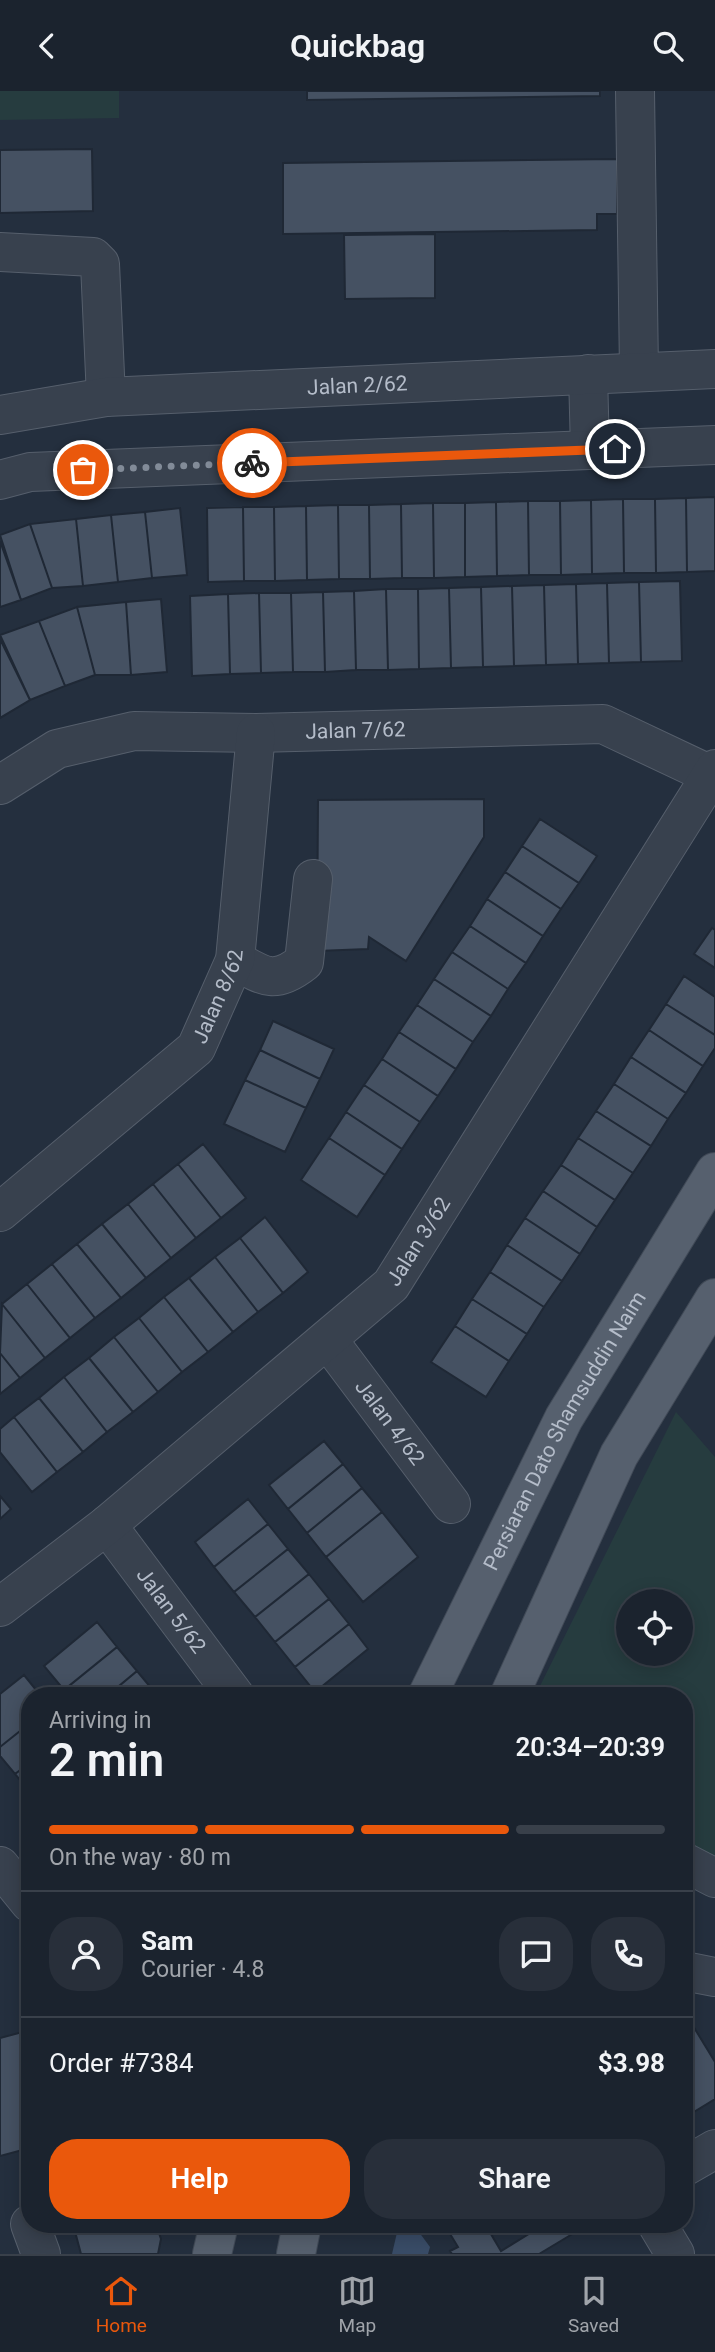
<!DOCTYPE html>
<html lang="en">
<head>
<meta charset="utf-8">
<style>
	:root { --surface:#1b232e; --page:#282f3a; --text:#f1f3f6; --muted:#a0a4aa; --line:#39404a; --accent:#ea580c }
	body { margin:0; font-family:Roboto,sans-serif; background:var(--page); color:var(--text); height:100vh; display:flex; flex-direction:column; font-size:26px; white-space:nowrap }
	* { box-sizing:border-box; margin:0 }
	p { font-size:23px; color:var(--muted) }
	.icon { flex:none; width:38px; height:38px; fill:none; stroke:currentColor; stroke-width:2; stroke-linecap:round; stroke-linejoin:round }
	.map { position:relative; flex:1; overflow:hidden }
	.panel { position:absolute; left:21px; top:1596px; width:672px; height:546px; display:flex; flex-direction:column; background:var(--surface); border-radius:28px; box-shadow:0 4px 18px #0003,0 0 0 2px var(--line) }
	.panel>* { flex:none }
	.tools { position:absolute; left:616px; top:1498px; display:grid; gap:14px }
	.tools a { display:grid; place-items:center; width:77px; height:77px; border-radius:50%; background:var(--surface); box-shadow:0 4px 18px #0003,0 0 0 2px var(--line); font-size:35px }
	.pin { position:absolute; display:grid; place-items:center; width:60px; height:60px; color:#fff; margin:-30px; border:4px solid #fff; border-radius:50%; box-shadow:0 2px 7px #0007 }
	.courier { position:absolute; display:grid; place-items:center; width:70px; height:70px; margin:-35px; border:5px solid #ea580c; border-radius:50%; background:#fff; color:#222; box-shadow:0 2px 9px #0007 }
	.summary em { font-style:normal; font-weight:600 }
	.summary div { display:flex; flex-direction:column-reverse }
	.summary { display:flex; align-items:center; justify-content:space-between; height:119px; padding:0 28px }
	h1 { font-size:46px; font-weight:600; line-height:52px }
	.bar { display:grid; grid-template-columns:repeat(4,1fr); gap:10px 7px; align-content:center; height:84px; padding:0 28px }
	.bar i { height:9px; border-radius:5px; background:var(--line) }
	.bar .on { background:var(--accent) }
	.bar p { grid-column:span 4 }
	.line { display:flex; align-items:center; gap:18px; padding:0 28px; border-top:2px solid var(--line) }
	.line div { flex:1 }
	.round { display:grid; place-items:center; flex:none; width:74px; height:74px; border-radius:28px; background:var(--page) }
	.button { display:flex; gap:14px; margin-top:auto; padding:14px 28px }
	.button a { flex:1; height:80px; border-radius:28px; background:var(--accent); color:#fff; font-size:28px; font-weight:600; line-height:80px; text-align:center }
	.button a+a { background:var(--page); color:var(--text) }
	header { display:flex; justify-content:space-between; align-items:center; height:91px; padding:0 28px; background:var(--surface); font-size:32px; font-weight:600 }
	.dock { display:flex; justify-content:space-around; align-items:center; height:98px; border-top:2px solid var(--line); background:var(--surface); font-size:19px; color:var(--muted) }
	.dock a { display:grid; justify-items:center; gap:4px }
	.dock .on { color:var(--accent) }
	.map>svg:first-child { display:block }
</style>
</head>
<body>
<header><svg class="icon" aria-label="back" viewBox="0 0 24 24"><path d="M15 5l-7 7 7 7"/></svg>Quickbag<svg class="icon" aria-label="search" viewBox="0 0 24 24"><circle cx="10" cy="10" r="6"/><path d="M15 15l6 6"/></svg></header>
<div class="map">
<svg width="715" height="2163" viewBox="0 0 715 2163">
	<rect width="100%" height="100%" fill="#242f3e"/>
	<path fill="#263c3f" fill-rule="evenodd" d="M0 0H119V27L0 29Z
		M676 1321 715 1366V1766L684 1749V1605H535ZM628 1510H681V1563H628Z"/>
	<path fill="#394c67" d="M399 2133H413L430 2156 428 2163H392Z"/>
	<path fill="#455162" stroke="#1f2835" stroke-width="2" d="M307 0H600V5L307 9Z
		M92 58 93 120 0 122V59Z
		M617 68V123H597V139L283 143V72Z
		M435 143V207L345 208 344 144Z
		M715 406V480L687 481 686 407Z
		M686 407 687 481 656 482 655 408Z
		M623 408H655L656 482H624Z
		M623 408 624 482 592 483 591 409Z
		M591 409 592 483 561 484 560 410Z
		M528 410H560L561 484H529Z
		M528 410 529 484 497 485 496 411Z
		M496 411 497 485 465 486V412Z
		M433 412H465V486L434 487Z
		M433 412 434 487H402L401 413Z
		M401 413 402 487 370 488 369 414Z
		M338 414H369L370 488H339Z
		M338 414 339 488 307 489 306 415Z
		M306 415 307 489 275 490 274 416Z
		M243 416 244 490 208 491 207 417Z
		M243 416H274L275 490H244Z
		M180 417 187 484 152 487 145 421Z
		M145 421 152 487 118 491 111 424Z
		M111 424 118 491 83 495 76 428Z
		M76 428 83 495 52 497 30 433Z
		M30 433 52 497 21 509 0 444Z
		M0 450 21 509 0 516Z
		M680 490 682 570 641 571 639 491Z
		M639 491 641 571 609 572 607 492Z
		M607 492 609 572 578 573 576 493Z
		M576 493 578 573 546 574 544 494Z
		M544 494 546 574 514 575 512 495Z
		M512 495 514 575 483 576 481 496Z
		M481 496 483 576 451 577 449 497Z
		M449 497 451 577 419 578 418 498Z
		M386 498H418L419 578 388 579Z
		M386 498 388 579H356L354 500Z
		M354 500 356 579 325 581 323 501Z
		M323 501 325 581H293L291 502Z
		M259 502H291L293 581 261 582Z
		M259 502 261 582 230 583 228 503Z
		M228 503 230 583 192 585 190 505Z
		M161 508 167 581 131 584 126 511Z
		M126 511 131 584H95L77 516Z
		M77 516 95 584 65 595 39 530Z
		M39 530 65 595 30 609 0 544Z
		M0 548 30 609 0 627Z
		M484 708V746L406 870 369 846 368 858 317 860 318 709Z
		M540 728 597 765 579 792 522 755Z
		M522 755 579 792 561 818 505 781Z
		M505 781 561 818 543 845 487 808Z
		M487 808 543 845 526 872 470 835Z
		M470 835 526 872 508 898 452 861Z
		M712 837 715 839V877L694 863Z
		M452 861 508 898 491 925 434 888Z
		M684 885 715 906V944L666 913Z
		M434 888 491 925 473 951 417 914Z
		M666 913 715 944V957L703 975 649 939Z
		M417 914 473 951 456 978 399 941Z
		M273 930 334 958 320 988 260 959Z
		M649 939 703 975 686 1002 631 966Z
		M399 941 456 978 438 1005 382 968Z
		M260 959 320 988 306 1017 245 989Z
		M631 966 686 1002 668 1028 614 993Z
		M382 968 438 1005 420 1031 364 994Z
		M245 989 306 1017 285 1061 224 1033Z
		M614 993 668 1028 651 1055 596 1020Z
		M364 994 420 1031 402 1058 346 1021Z
		M596 1020 651 1055 633 1082 578 1047Z
		M346 1021 402 1058 385 1084 329 1047Z
		M329 1047 385 1084 357 1126 301 1089Z
		M578 1047 633 1082 615 1109 561 1074Z
		M203 1053 246 1107 221 1127 178 1073Z
		M178 1073 221 1127 196 1147 153 1093Z
		M561 1074 615 1109 597 1136 543 1100Z
		M153 1093 196 1147 171 1167 128 1113Z
		M543 1100 597 1136 580 1163 525 1127Z
		M128 1113 171 1167 146 1187 102 1133Z
		M265 1126 308 1181 283 1202 240 1147Z
		M525 1127 580 1163 562 1190 507 1154Z
		M102 1133 146 1187 121 1207 77 1153Z
		M240 1147 283 1202 258 1221 215 1166Z
		M77 1153 121 1207 95 1227 52 1173Z
		M507 1154 562 1190 544 1216 490 1181Z
		M215 1166 258 1221 233 1241 189 1187Z
		M52 1173 95 1227 70 1247 27 1193Z
		M490 1181 544 1216 527 1243 472 1208Z
		M189 1187 233 1241 208 1261 164 1206Z
		M27 1193 70 1247 45 1267 2 1213Z
		M164 1206 208 1261 182 1281 139 1227Z
		M472 1208 527 1243 509 1270 455 1235Z
		M2 1213 45 1267 20 1287 0 1262Z
		M139 1227 182 1281 158 1301 114 1246Z
		M455 1235 509 1270 486 1306 431 1271Z
		M114 1246 158 1301 133 1321 89 1267Z
		M0 1262 20 1287 0 1303Z
		M89 1267 133 1321 107 1341 64 1286Z
		M64 1286 107 1341 83 1361 39 1307Z
		M39 1307 83 1361 57 1381 14 1326Z
		M14 1326 57 1381 32 1401 0 1361V1338Z
		M324 1350 343 1373 288 1418 269 1394Z
		M343 1373 362 1397 307 1442 288 1418Z
		M362 1397 382 1421 326 1466 307 1442Z
		M0 1405 11 1418 0 1428Z
		M248 1408 268 1433 214 1476 195 1451Z
		M382 1421 418 1466 363 1511 326 1466Z
		M268 1433 288 1458 234 1501 214 1476Z
		M288 1458 309 1483 255 1526 234 1501Z
		M309 1483 329 1508 275 1551 255 1526Z
		M329 1508 349 1533 295 1576 275 1551Z
		M97 1531 117 1556 64 1599 44 1575Z
		M349 1533 368 1558 315 1601 295 1576Z
		M117 1556 137 1580 107 1605H69L64 1599Z
		M137 1580 157 1604 107 1605Z
		M24 1584 41 1605H30V1632L0 1656V1603Z
		M30 1632V1672L15 1683 0 1665V1656Z
		M30 1672V1701L15 1683Z
		M684 1920 715 1971V2008L684 2027Z
		M30 1939V2057L0 2065V1947Z
		M73 2133H156L161 2148 158 2163H81Z
		M444 2133H485L501 2160 545 2133H569L574 2142 539 2163H452L450 2160 458 2156Z"/>
	<g fill="none" stroke-linecap="round" stroke-linejoin="round">
		<g stroke="#565f6c" stroke-width="40">
			<g id="minor">
				<path d="M635 0 639 280"/>
				<path d="M0 161 93 166 100 173 106 306"/>
				<path d="M588 283 590 359"/>
				<path id="s1" d="M0 324 106 306 715 278"/>
				<path d="M0 389 30 381 715 354"/>
				<path id="s2" d="M0 694 57 658 134 640 256 642 603 633 711 684"/>
				<path d="M235 869C264 886 275 894 304 871L313 788"/>
				<path id="s3" d="M0 1121 196 957 235 869 256 642"/>
				<path id="s4" d="M328 1249 451 1413"/>
				<path id="s5" d="M107 1434 235 1605"/>
				<path id="s6" d="M0 1516 107 1434 391 1194 715 678"/>
				<path d="M684 1771 715 1787"/>
				<path d="M0 1775 30 1812"/>
				<path d="M684 1880 715 1886"/>
				<path d="M684 2076 715 2058"/>
				<path d="M30 2133 41 2163"/>
				<path d="M657 2133 675 2163"/>
			</g>
		</g>
		<g stroke="#414a57" stroke-width="40">
			<g id="major">
				<path id="s7" d="M427 1605 564 1327 715 1081"/>
				<path d="M509 1605 619 1364 715 1207"/>
				<path d="M212 2163 219 2133"/>
				<path d="M296 2163 302 2133"/>
			</g>
		</g>
		<use href="#minor" stroke="#38414e" stroke-width="38"/>
		<use href="#major" stroke="#56606e" stroke-width="38"/>
	</g>
	<g fill="none" stroke-linecap="round" stroke-linejoin="round">
		<path stroke="#828b98" stroke-width="7" stroke-dasharray="0 12.6" d="M83 379 252 372"/>
		<path stroke="#ea580c" stroke-width="9" d="M252 372 615 358"/>
	</g>
	<g text-anchor="middle" dominant-baseline="central" stroke-width="6" stroke-linejoin="round" paint-order="stroke">
		<g font-size="21" fill="#b4bcc9" stroke="#1d2633">
			<text stroke="none"><textPath href="#s1" startOffset="359">Jalan 2/62</textPath></text>
			<text stroke="none"><textPath href="#s2" startOffset="368">Jalan 7/62</textPath></text>
			<text stroke="none"><textPath href="#s3" startOffset="312">Jalan 8/62</textPath></text>
			<text stroke="none"><textPath href="#s6" startOffset="558">Jalan 3/62</textPath></text>
			<text stroke="none"><textPath href="#s4" startOffset="103">Jalan 4/62</textPath></text>
			<text stroke="none"><textPath href="#s7" startOffset="299">Persiaran Dato Shamsuddin Naim</textPath></text>
			<text stroke="none"><textPath href="#s5" startOffset="107">Jalan 5/62</textPath></text>
		</g>
	</g>
</svg>
<div class="tools">
<a><svg class="icon" aria-label="locate" viewBox="0 0 24 24"><circle cx="12" cy="12" r="6"/><path d="M12 2v4M12 18v4M2 12h4M18 12h4"/></svg></a>
</div>
<div class="pin" style="left:83px;top:379px;background:#ea580c"><svg class="icon" aria-label="bag" viewBox="0 0 24 24"><path d="M5 8h14l-1 12H6zM9 8a3 3 0 0 1 6 0"/></svg></div>
<div class="pin" style="left:615px;top:358px;background:#1f2937"><svg class="icon" aria-label="home" viewBox="0 0 24 24"><path d="M3 11l9-7 9 7M6 9v11h12V9"/></svg></div>
<div class="courier" style="left:252px;top:372px"><svg class="icon" aria-label="bike" viewBox="0 0 24 24"><circle cx="6" cy="16" r="4"/><circle cx="18" cy="16" r="4"/><path d="M6 16l4-8h5l3 8M10 8l3 8H6M13 5h3"/></svg></div>
<section class="panel">
<div class="summary"><div><h1>2 min</h1><p>Arriving in</p></div><em>20:34–20:39</em></div>
<div class="bar"><i class="on"></i><i class="on"></i><i class="on"></i><i></i><p>On the way · 80 m</p></div>
<div class="line" style="height:126px"><a class="round"><svg class="icon" aria-label="person" viewBox="0 0 24 24"><circle cx="12" cy="8" r="4"/><path d="M4 21q1-7 8-7t8 7"/></svg></a><div><b>Sam</b><p>Courier · 4.8</p></div><a class="round"><svg class="icon" aria-label="chat" viewBox="0 0 24 24"><path d="M4 5h16v11H9l-5 4z"/></svg></a><a class="round"><svg class="icon" aria-label="phone" viewBox="0 0 24 24"><path d="M5 4h4l2 5-3 2q2 4 5 5l2-3 5 2v4C11 20 4 13 5 4z"/></svg></a></div>
<div class="line" style="height:91px"><div>Order #7384</div><b>$3.98</b></div>
<div class="button"><a>Help</a><a>Share</a></div>
</section>
</div>
<nav class="dock">
<a class="on"><svg class="icon" aria-label="home" viewBox="0 0 24 24"><path d="M3 11l9-7 9 7M6 9v11h12V9"/></svg>Home</a>
<a><svg class="icon" aria-label="map" viewBox="0 0 24 24"><path d="M3 6l6-2 6 2 6-2v14l-6 2-6-2-6 2zM9 4v14M15 6v14"/></svg>Map</a>
<a><svg class="icon" aria-label="saved" viewBox="0 0 24 24"><path d="M7 4h10v16l-5-4-5 4z"/></svg>Saved</a>
</nav>
</body>
</html>
